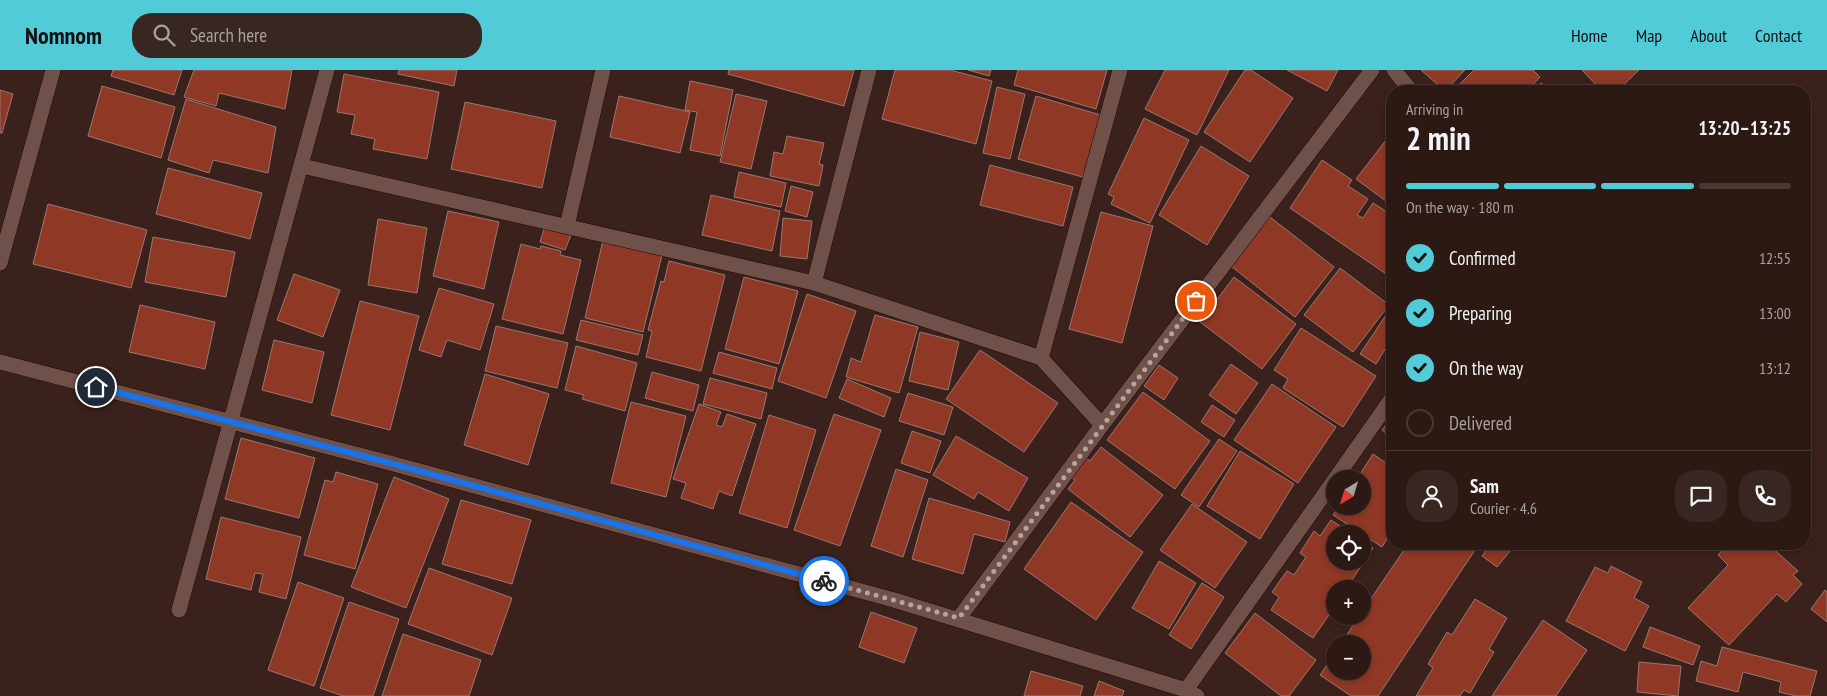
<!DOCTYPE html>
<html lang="en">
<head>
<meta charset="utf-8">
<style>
	:root { --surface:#2c1914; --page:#382622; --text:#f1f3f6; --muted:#a6a0a0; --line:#483834; --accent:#52cbd8 }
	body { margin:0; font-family:"PT Sans Narrow",sans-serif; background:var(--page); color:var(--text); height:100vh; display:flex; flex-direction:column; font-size:19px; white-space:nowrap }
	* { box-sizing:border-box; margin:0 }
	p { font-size:16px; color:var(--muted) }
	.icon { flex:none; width:28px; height:28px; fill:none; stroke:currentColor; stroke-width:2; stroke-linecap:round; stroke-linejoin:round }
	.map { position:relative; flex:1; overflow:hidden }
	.drawer { position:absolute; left:1386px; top:15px; width:425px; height:465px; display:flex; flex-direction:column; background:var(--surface); border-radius:20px; box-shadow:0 2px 8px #0003,0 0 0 1px var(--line) }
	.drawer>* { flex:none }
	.needle { width:32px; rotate:218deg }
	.buttons { position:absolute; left:1326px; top:400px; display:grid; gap:10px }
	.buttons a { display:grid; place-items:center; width:45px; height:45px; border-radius:50%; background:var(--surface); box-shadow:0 2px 8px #0003,0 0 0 1px var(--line); font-size:25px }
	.pin { position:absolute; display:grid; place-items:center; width:42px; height:42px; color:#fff; margin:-21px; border:2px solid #fff; border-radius:50%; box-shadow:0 1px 5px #0007 }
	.courier { position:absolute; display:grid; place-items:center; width:50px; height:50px; margin:-25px; border:4px solid #1a73e8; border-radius:50%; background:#fff; color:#222; box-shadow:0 1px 6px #0007 }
	.overview em { font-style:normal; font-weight:700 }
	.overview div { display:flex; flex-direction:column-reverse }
	.overview { display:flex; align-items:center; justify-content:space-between; height:85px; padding:0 20px }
	h1 { font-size:32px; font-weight:700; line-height:38px }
	.bar { display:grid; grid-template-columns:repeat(4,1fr); gap:8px 5px; align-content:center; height:60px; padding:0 20px }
	.bar i { height:6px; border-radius:4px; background:var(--line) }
	.bar .selected { background:var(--accent) }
	.bar p { grid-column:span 4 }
	.line { display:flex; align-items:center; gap:12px; padding:0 20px; border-top:1px solid var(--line) }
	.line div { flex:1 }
	.round { display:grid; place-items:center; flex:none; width:52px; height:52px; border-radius:20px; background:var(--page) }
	ol { padding:0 20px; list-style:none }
	li { display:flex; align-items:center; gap:15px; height:55px }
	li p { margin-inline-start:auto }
	li .icon { padding:5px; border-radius:50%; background:var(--accent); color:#111; stroke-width:4 }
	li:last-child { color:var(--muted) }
	li i { width:28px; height:28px; border:2px solid var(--line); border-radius:50% }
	header { display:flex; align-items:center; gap:30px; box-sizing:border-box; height:70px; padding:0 25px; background:var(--accent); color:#111 }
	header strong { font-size:24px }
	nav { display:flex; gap:28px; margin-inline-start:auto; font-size:18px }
	.search { width:350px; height:45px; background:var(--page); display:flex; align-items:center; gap:12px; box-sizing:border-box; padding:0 18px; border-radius:20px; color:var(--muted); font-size:19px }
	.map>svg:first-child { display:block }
</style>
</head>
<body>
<header>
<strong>Nomnom</strong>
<div class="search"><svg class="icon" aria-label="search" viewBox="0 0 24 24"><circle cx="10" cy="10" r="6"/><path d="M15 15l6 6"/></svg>Search here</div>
<nav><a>Home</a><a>Map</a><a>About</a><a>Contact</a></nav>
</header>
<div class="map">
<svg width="1827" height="626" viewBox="0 0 1827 626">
	<rect width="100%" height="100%" fill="#3b211b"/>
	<path fill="#903826" stroke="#987870" d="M113 0H182L174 25 111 6Z
		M194 0H292L285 39 219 23 216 36 184 27Z
		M399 0H457L454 16 398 4Z
		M729 0H854L844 36 728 4Z
		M895 0H950L992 11 976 74 882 49Z
		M968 0H991L989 6Z
		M1018 0H1107L1096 39 1014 15Z
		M1165 0H1229L1197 65 1145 39Z
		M1245 0H1251L1293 28 1250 92 1204 62Z
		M1287 0H1338L1327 21Z
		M1421 0H1465L1445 21Z
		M1474 0H1533L1540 7 1527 21H1461L1457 17Z
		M1582 0H1639L1617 21H1602Z
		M344 4 439 22 427 89 373 79 375 69 351 64 355 45 337 42Z
		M690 11 733 20 720 86 690 80 697 42 685 40Z
		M1541 13 1550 21H1534Z
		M102 16 175 37 161 88 88 66Z
		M997 17 1025 24 1010 89 983 83Z
		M0 20 13 24 2 63H0Z
		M736 24 767 31 751 99 720 92Z
		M619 26 690 42 680 83 610 67Z
		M1036 26 1104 46 1086 108 1018 89Z
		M186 29 276 57 268 103 213 90 209 103 168 90Z
		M465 32 556 51 542 118 451 99Z
		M1144 48 1189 70 1150 153 1111 134 1114 127 1108 124Z
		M787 66 824 73 819 94 823 95 819 116 770 106 774 82 783 84Z
		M1386 70 1392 76V122L1386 131 1356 109Z
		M1201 76 1249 106 1207 175 1159 145Z
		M1322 90 1352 110 1348 116 1368 129 1357 145 1363 148 1373 133 1392 145V208L1290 138Z
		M990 95 1073 117 1063 156 980 135Z
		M168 98 262 123 250 169 156 144Z
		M739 102 786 113 781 137 734 127Z
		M791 116 813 122 807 147 785 141Z
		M711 125 780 141 772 181 702 165Z
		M48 134 147 160 131 218 33 194Z
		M448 141 499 152 484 219 433 206Z
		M1101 142 1153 156 1122 273 1069 259Z
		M1270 147 1334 197 1295 247 1231 196Z
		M783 148 812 151 807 189 780 186Z
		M378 149 427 158 417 223 368 215Z
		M545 156 571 165 565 180 540 172Z
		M153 167 235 182 226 227 145 212Z
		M603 170 662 185 643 262 585 248Z
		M521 174 540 179 541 176 561 181 560 185 581 190 563 264 502 249Z
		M669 191 725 205 701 301 646 287 652 261 648 260 661 211 664 212Z
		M1340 198 1389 235 1353 282 1304 245Z
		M294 204 340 220 323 267 277 250Z
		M744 207 798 221 779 294 725 279Z
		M1234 207 1296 254 1262 299 1200 252Z
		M439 218 494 234 480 280 447 270 441 287 419 280Z
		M807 224 856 241 826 328 778 311Z
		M360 231 419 246 390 360 331 345Z
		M140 235 215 252 205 299 129 282Z
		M1392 236V268L1376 294 1360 284Z
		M875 245 918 257 899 323 846 307 851 288 861 292Z
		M581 250 643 265 638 285 576 270Z
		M496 256 568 273 557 318 485 301Z
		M1301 258 1376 306 1343 357 1283 318 1288 309 1274 300Z
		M920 262 959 272 948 320 909 311Z
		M274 270 324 282 312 333 262 320Z
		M576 276 637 293 625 341 582 329 584 325 565 320Z
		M980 280 1058 333 1024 382 946 329Z
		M719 282 777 298 772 319 713 303Z
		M1231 294 1258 313 1236 344 1209 325Z
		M1159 295 1178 308 1164 330 1144 316Z
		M652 302 699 315 693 341 645 328Z
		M485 304 549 324 528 395 464 375Z
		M710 308 767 323 761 349 703 334Z
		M847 309 891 328 884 347 839 328Z
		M1272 314 1336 357 1298 413 1234 370Z
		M1143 322 1210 371 1175 419 1107 370Z
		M908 323 953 337 944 365 899 351Z
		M631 332 686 346 666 427 611 413Z
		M699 334 721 342 716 355 722 357 727 344 756 354 732 426 719 421 713 439 681 428 686 413 673 409Z
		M1212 335 1235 350 1224 367 1201 352Z
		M1392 336V368L1382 360 1390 350 1384 346Z
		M834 344 881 360 840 476 794 460Z
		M769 345 816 360 787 458 739 443Z
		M912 361 941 371 930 403 901 393Z
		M956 366 1028 408 1009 441 978 422 974 429 933 405Z
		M241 368 315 388 299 448 225 429Z
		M1219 369 1237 381 1199 437 1181 425Z
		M1101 377 1163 425 1130 467 1068 419 1075 410 1071 407 1086 388 1090 391Z
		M1240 381 1294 414 1260 469 1207 436Z
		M1373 384 1392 397V461L1382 477 1333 445 1339 436H1362V409H1357Z
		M896 399 928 410 903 487 871 476Z
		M336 402 378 414 355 499 304 485 325 410 333 412Z
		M394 407 449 429 406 538 351 517Z
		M929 428 1010 452 1005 472 974 464 963 504 912 489Z
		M461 430 531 450 512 514 442 494Z
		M1071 432 1143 482 1096 550 1024 499Z
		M1192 434 1247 472 1215 518 1160 480Z
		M221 447 301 467 286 529 259 522 263 504 255 503 251 520 206 509Z
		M1331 450 1352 464H1335V491H1362V471L1373 478 1346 519H1335V536L1313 568 1271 540 1279 527 1272 522 1287 501 1294 505 1306 487 1300 483 1314 461 1320 466Z
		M1408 474H1479L1378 626H1351L1320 605 1335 583V601H1362V574H1341L1359 546H1362V542Z
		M1491 474 1515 475 1497 497 1482 486Z
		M1728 474H1768L1798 501 1793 505 1802 514 1786 532 1777 524 1729 575 1688 538 1728 495 1718 485Z
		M1159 491 1196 513 1169 559 1132 538Z
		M1611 496 1642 512 1634 528 1649 536 1625 581 1566 551 1595 497 1608 503Z
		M429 498 512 528 492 585 408 554Z
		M298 512 344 528 314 616 268 600Z
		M1202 513 1224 527 1191 579 1169 565Z
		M1825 520 1827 522V552L1811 539Z
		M1475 529 1507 548 1489 579 1494 582 1470 623 1464 620 1460 626H1416L1433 598 1428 594 1447 562 1452 565Z
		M349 532 399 549 373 626H343L320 618Z
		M871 542 917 558 904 593 859 577Z
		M1255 543 1316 590 1289 626H1281L1225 583Z
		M1543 550 1587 580 1556 626H1492Z
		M1650 557 1700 576 1693 595 1643 577Z
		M403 564 481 590 469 626H382Z
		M1722 577 1817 601 1810 626H1796L1779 622 1781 612 1743 602 1738 622 1696 611 1701 591 1717 596Z
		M1639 592 1681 596 1678 626 1637 622Z
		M1031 601 1083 616 1080 626H1024Z
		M1099 611 1124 621 1122 626H1094Z"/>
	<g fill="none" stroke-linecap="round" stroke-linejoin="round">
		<g stroke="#210905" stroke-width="16">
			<path id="minor" d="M1394 0 1411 21
				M302 96 814 213 1041 288 1102 355
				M567 156 603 0
				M0 193 53 0
				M814 213 869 0
				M1041 288 1120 0
				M0 292 390 393 894 530 1186 620 1197 626
				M1335 409 1392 328
				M179 540 327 0
				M959 548 1102 355 1372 0
				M1186 620 1335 409"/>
		</g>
		<use href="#minor" stroke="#70514a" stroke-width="15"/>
	</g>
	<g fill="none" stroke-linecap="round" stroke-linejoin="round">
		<path stroke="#b8a39e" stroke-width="5" stroke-dasharray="0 9" d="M824 511 959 548 1196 231"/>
		<path stroke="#1a73e8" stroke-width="6" d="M96 317 390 393 824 511"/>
	</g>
</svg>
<div class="buttons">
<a><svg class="needle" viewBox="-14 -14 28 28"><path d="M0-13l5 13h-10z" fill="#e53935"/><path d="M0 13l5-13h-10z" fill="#a6a0a0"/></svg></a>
<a><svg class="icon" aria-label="locate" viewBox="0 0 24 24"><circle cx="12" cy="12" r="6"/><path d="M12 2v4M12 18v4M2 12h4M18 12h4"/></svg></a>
<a>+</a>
<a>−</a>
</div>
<div class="pin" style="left:1196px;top:231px;background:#ea580c"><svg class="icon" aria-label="bag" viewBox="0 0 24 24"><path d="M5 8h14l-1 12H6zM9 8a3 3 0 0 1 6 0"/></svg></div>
<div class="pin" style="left:96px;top:317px;background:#1f2937"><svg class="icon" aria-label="home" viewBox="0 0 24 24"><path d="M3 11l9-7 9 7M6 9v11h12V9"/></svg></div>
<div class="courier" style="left:824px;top:511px"><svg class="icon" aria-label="bike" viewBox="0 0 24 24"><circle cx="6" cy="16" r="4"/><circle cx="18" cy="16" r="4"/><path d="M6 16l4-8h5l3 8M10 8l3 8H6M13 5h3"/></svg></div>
<section class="drawer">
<div class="overview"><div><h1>2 min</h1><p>Arriving in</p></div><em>13:20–13:25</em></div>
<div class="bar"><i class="selected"></i><i class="selected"></i><i class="selected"></i><i></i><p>On the way · 180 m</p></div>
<ol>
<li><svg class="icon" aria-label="check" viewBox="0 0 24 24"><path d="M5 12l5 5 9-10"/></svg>Confirmed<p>12:55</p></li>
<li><svg class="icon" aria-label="check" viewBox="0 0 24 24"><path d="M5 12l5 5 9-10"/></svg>Preparing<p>13:00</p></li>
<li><svg class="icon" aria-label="check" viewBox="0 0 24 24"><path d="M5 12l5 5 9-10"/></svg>On the way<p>13:12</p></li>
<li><i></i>Delivered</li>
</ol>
<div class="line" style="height:90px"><a class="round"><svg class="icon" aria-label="person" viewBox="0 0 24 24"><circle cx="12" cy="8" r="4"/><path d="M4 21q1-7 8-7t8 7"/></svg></a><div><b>Sam</b><p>Courier · 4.6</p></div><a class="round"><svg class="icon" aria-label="chat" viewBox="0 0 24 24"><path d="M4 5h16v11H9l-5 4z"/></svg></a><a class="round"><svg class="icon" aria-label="phone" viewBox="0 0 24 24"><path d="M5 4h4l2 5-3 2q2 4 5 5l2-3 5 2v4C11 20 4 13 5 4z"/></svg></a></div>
</section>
</div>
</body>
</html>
